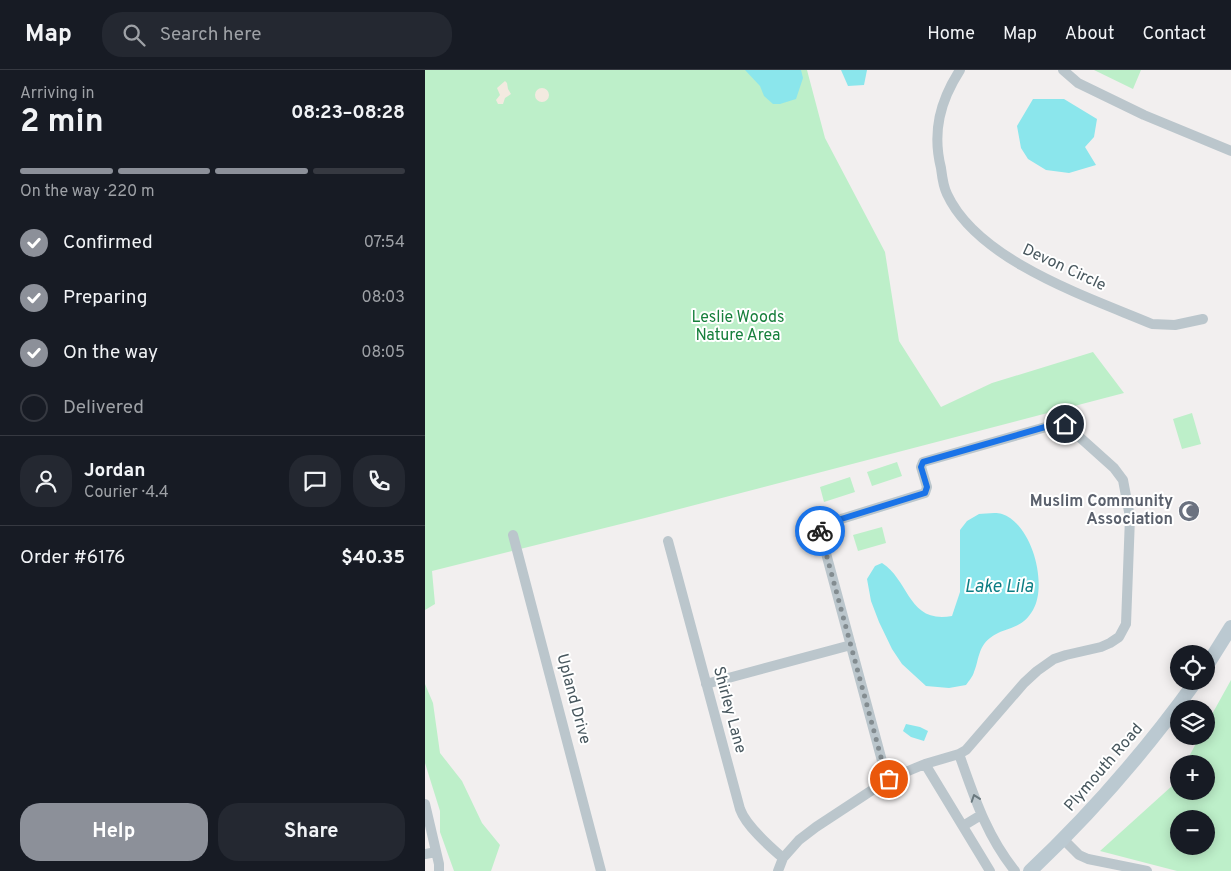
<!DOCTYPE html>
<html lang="en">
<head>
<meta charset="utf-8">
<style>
	:root { --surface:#171b24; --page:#242831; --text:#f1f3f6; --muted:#9ea1a6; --line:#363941; --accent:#8c9099 }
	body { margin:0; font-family:Overpass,sans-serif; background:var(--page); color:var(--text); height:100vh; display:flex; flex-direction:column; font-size:19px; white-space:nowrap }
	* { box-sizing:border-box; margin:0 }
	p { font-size:16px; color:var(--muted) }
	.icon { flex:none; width:28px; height:28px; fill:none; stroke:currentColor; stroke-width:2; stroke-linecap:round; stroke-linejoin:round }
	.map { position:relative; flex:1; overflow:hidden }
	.details { display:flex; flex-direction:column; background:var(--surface); width:425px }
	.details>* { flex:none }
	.tools { position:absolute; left:745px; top:575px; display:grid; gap:10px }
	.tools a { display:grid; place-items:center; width:45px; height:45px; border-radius:50%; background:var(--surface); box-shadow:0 2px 12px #0003; font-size:25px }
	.pin { position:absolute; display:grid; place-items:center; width:42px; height:42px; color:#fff; margin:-21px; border:2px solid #fff; border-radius:50%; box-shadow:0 1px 5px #0007 }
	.courier { position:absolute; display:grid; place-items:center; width:50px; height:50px; margin:-25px; border:4px solid #1a73e8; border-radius:50%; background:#fff; color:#222; box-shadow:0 1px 6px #0007 }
	.overview em { font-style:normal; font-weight:700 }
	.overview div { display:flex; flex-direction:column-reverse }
	.overview { display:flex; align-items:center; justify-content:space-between; height:85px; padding:0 20px }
	h1 { font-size:32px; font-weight:700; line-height:38px }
	.bar { display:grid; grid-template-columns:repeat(4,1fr); gap:8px 5px; align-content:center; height:60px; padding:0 20px }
	.bar i { height:6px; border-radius:4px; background:var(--line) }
	.bar .on { background:var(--accent) }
	.bar p { grid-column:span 4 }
	.line { display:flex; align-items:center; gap:12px; padding:0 20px; border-top:1px solid var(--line) }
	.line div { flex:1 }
	.round { display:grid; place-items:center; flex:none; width:52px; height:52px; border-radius:20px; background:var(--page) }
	ol { padding:0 20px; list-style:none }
	li { display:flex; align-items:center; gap:15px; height:55px }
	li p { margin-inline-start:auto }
	li .icon { padding:5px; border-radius:50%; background:var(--accent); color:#fff; stroke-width:4 }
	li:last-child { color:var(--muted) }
	li i { width:28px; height:28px; border:2px solid var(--line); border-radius:50% }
	.primary-button { display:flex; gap:10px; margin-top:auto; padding:10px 20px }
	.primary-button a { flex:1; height:58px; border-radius:20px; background:var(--accent); color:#fff; font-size:20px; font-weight:700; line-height:58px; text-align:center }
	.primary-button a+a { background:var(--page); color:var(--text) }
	header { display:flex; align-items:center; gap:30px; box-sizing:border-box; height:70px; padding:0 25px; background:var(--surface); border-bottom:1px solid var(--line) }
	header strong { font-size:24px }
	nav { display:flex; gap:28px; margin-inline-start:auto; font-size:18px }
	.search { width:350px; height:45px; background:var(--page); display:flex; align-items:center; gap:12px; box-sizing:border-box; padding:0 18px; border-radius:20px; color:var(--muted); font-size:19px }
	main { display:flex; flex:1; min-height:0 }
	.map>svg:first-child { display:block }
</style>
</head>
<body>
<header>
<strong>Map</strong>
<div class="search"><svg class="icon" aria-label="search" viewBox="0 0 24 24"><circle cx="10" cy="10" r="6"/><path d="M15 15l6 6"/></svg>Search here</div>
<nav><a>Home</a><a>Map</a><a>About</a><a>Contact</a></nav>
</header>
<main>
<section class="details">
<div class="overview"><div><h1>2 min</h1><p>Arriving in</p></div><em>08:23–08:28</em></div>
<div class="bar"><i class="on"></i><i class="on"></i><i class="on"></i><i></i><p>On the way · 220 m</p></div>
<ol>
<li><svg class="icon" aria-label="check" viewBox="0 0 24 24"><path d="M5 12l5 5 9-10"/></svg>Confirmed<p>07:54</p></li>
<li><svg class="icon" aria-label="check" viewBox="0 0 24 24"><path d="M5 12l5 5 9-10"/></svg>Preparing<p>08:03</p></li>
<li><svg class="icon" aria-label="check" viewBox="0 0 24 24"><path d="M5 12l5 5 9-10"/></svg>On the way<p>08:05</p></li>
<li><i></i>Delivered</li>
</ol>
<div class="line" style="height:90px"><a class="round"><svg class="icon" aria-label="person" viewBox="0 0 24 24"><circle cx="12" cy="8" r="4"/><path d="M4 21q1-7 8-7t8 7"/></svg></a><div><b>Jordan</b><p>Courier · 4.4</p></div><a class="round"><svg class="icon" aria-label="chat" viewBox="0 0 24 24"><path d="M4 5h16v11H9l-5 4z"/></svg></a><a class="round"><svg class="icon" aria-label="phone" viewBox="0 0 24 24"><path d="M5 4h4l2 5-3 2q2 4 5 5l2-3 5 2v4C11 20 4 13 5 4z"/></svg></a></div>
<div class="line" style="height:65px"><div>Order #6176</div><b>$40.35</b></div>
<div class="primary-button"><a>Help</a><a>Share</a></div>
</section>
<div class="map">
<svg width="806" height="801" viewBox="0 0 806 801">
	<rect width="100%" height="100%" fill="#f2efef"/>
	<path fill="#bdefc9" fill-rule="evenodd" d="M0 0H382L400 68 460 182 474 271 516 337 567 313 668 282 699 323 220 448 7 501 10 534 0 540Z
		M669 0H716L708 19Z
		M767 343 776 374 757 379 748 349Z
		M472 392 477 406 447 416 442 402Z
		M425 407 430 422 399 432 395 417Z
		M457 457 461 473 433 481 428 465Z
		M806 610V801H752L675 781 748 715 754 705V721H781V694H760L775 666H781V655ZM754 749H781V776H754Z
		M0 614 8 633 15 683 37 711 57 753 75 775 66 801H29L15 762V741L0 693Z"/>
	<path fill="#f3eae0" d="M80 11 82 13 83 19 86 24 80 28 78 34H73L71 30 75 25 72 18Z
		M110 25a7 7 0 1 1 14 0a7 7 0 1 1-14 0Z"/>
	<path fill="#8be6ec" d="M320 0H376L378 8 371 29 355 34H348L339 26 335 16Z
		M416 0H442L439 15 423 16Z
		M608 29H639L672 49 669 67 660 77 671 95 644 103 621 100 603 89 596 78 592 56Z
		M554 444C560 444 570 442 577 444 607 454 623 514 608 540 596 561 580 556 565 568 553 577 554 590 549 602 548 606 544 611 541 615L524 618 501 616 477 594 467 579 454 552 446 531 442 509 450 496 457 493C485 511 483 554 527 546L535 522V460L542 451Z
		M481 654 495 657 503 661 499 671 486 667 478 661Z"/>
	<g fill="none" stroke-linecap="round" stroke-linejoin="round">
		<path stroke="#bbc6cc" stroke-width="10" d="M535 0C515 31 507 62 516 98 517 106 518 116 522 124 553 191 663 227 727 254L750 255 778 249
			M638 0 653 13 719 45 806 81
			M88 465 176 801
			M243 471 315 739C321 756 344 776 358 788L353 801
			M281 614 426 575
			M534 684C549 726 561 765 590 801
			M500 694 565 801
			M0 734 14 794V801
			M538 756 556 745
			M639 770 654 785 663 789 722 801
			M0 784 11 782
			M358 788 374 770 391 757 464 709 500 694 534 684 541 680 599 613 612 601 629 589 641 585 676 577 685 573 694 567 701 554 705 447 698 410 689 398 640 354 635 353 498 392 496 397 502 417 500 423 400 454 395 461 457 691 464 709"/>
		<path stroke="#bbc9d1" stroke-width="14" d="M781 597 806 557
			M605 801C667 743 721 680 771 611"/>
	</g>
	<defs><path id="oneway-chevron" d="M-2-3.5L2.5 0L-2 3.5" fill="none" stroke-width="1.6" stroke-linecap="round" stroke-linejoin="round" transform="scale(1.25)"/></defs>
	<use stroke="#6a787e" href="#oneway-chevron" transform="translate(550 728) rotate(-109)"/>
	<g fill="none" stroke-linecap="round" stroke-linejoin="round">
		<path stroke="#838c90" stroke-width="5" stroke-dasharray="0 9" d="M395 461 457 691 464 709"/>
		<path stroke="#1a73e8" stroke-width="6" d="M395 461 396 458 400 454 500 423 502 417 496 397 498 392 634 353 640 354"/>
	</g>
	<defs>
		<g id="mosque-disc" transform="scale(1.125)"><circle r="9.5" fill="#6b7280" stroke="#fff"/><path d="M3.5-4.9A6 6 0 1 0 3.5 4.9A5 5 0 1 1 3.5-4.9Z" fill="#fff"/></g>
	</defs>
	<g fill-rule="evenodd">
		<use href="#mosque-disc" x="764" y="441"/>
	</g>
	<g text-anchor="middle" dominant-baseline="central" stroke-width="4" stroke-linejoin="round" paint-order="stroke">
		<g font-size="16" fill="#47565d" stroke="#fff">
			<text transform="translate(639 198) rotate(25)">Devon Circle</text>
			<text transform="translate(148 629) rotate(75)">Upland Drive</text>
			<text transform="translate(304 640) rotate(75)">Shirley Lane</text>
			<text transform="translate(679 698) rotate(-49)">Plymouth Road</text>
		</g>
		<g font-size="16" fill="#177f3c" stroke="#fff">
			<text x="313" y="248">Leslie Woods<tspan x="313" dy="18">Nature Area</tspan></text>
		</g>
		<g font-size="16" font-weight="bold" fill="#5b616d" stroke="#fff" text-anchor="end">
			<text x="748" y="432">Muslim Community<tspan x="748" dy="18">Association</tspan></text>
		</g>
		<g font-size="18" font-style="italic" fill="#0d7d84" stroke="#fff">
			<text x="574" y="517">Lake Lila</text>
		</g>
	</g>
</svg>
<div class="tools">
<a><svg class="icon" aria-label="locate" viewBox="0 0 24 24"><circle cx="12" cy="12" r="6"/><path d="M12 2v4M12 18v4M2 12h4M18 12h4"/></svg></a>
<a><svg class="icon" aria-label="layers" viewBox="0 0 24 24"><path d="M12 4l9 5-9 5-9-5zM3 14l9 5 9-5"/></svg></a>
<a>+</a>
<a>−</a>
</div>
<div class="pin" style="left:464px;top:709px;background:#ea580c"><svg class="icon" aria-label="bag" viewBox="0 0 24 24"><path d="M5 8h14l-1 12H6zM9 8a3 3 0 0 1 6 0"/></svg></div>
<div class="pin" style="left:640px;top:354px;background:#1f2937"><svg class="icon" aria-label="home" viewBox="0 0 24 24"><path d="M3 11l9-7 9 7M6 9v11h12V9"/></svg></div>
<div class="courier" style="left:395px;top:461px"><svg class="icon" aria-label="bike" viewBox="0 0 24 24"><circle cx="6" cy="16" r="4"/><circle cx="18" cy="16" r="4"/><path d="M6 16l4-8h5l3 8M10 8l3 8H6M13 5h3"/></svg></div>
</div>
</main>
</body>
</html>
